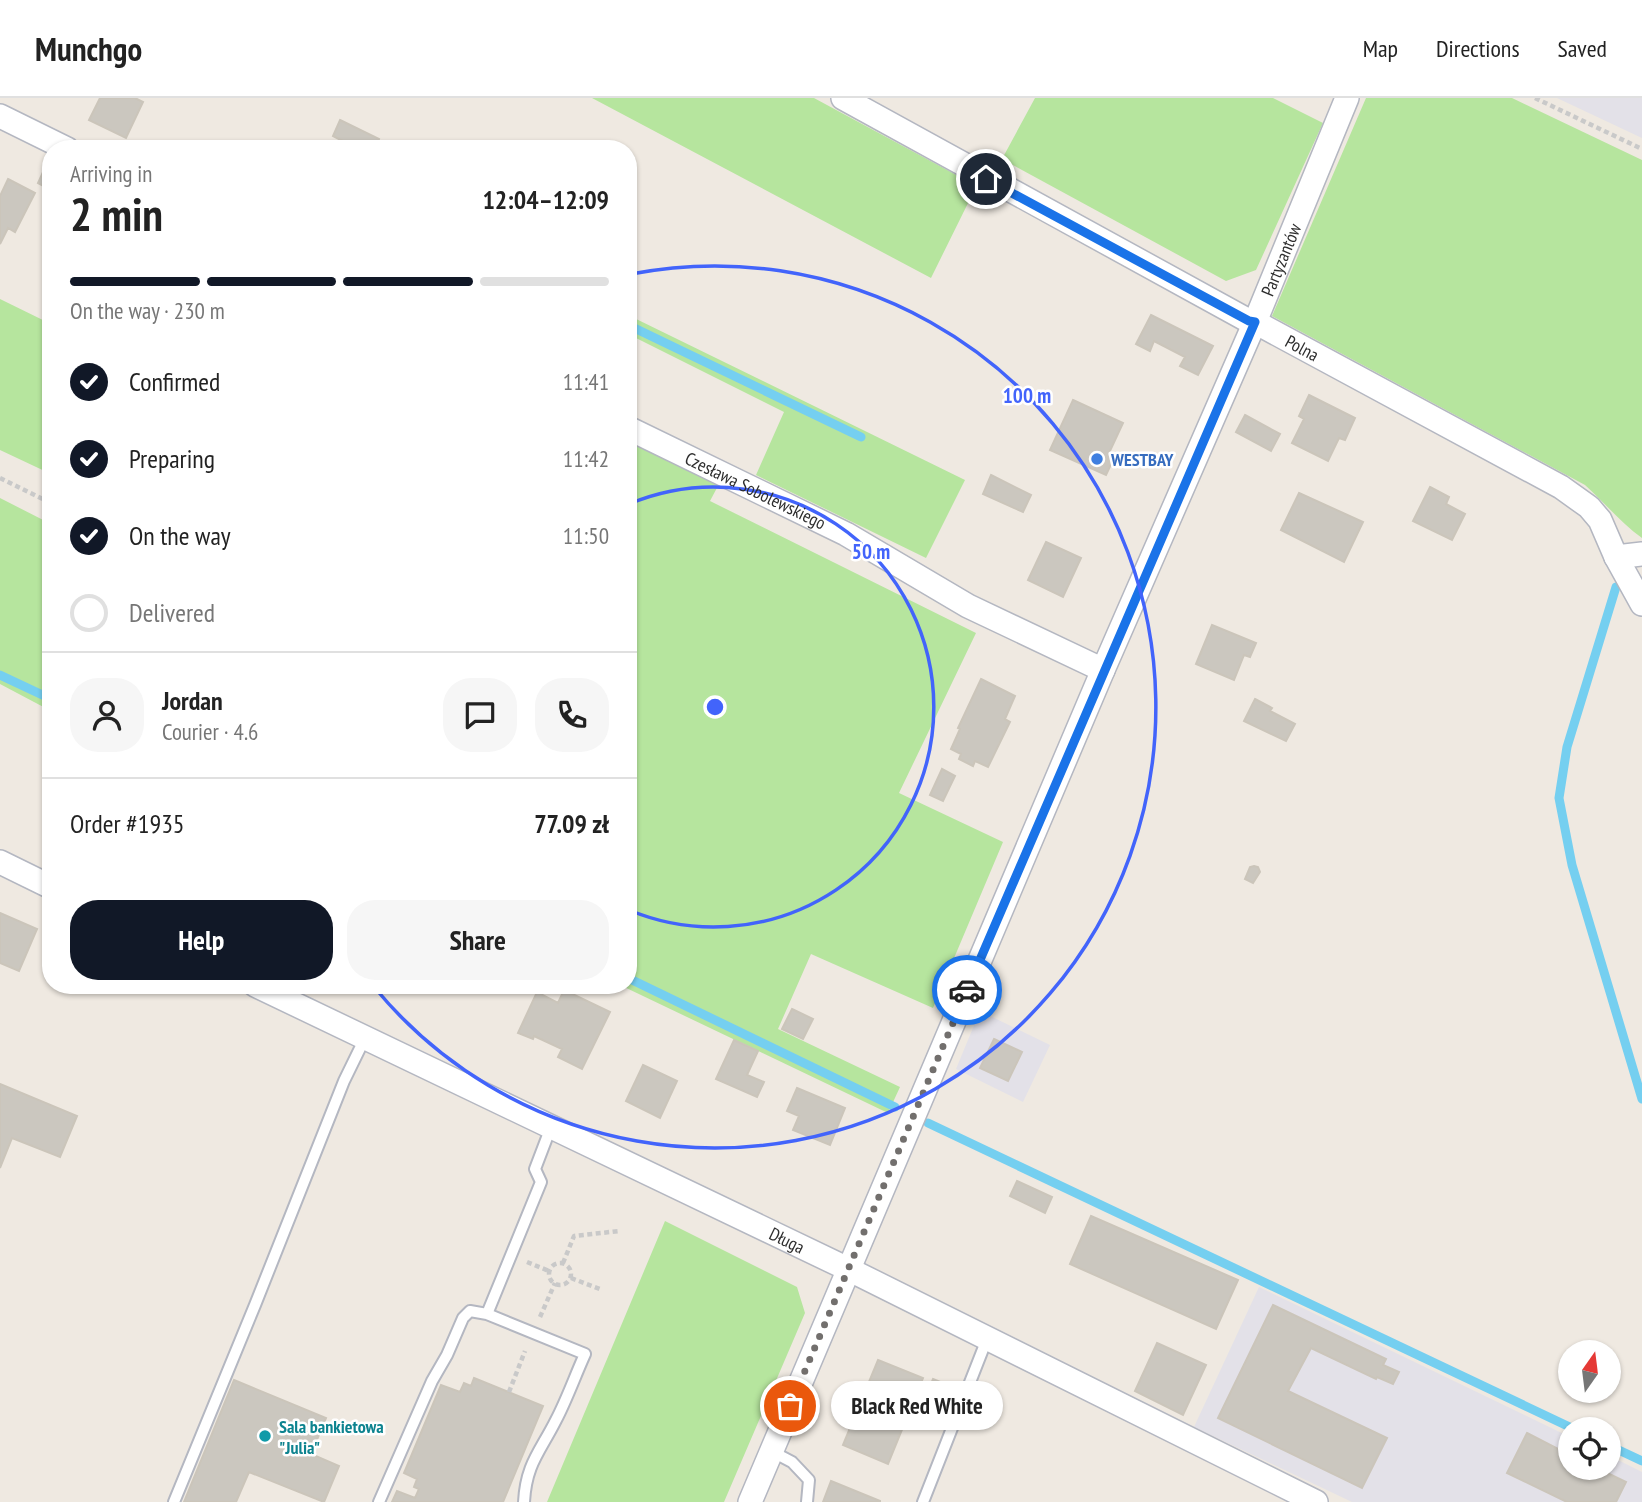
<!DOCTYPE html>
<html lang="en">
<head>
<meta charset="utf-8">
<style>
	:root { --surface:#fff; --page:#f6f6f6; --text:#222; --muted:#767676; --line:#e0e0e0; --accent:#111827 }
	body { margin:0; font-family:"PT Sans Narrow",sans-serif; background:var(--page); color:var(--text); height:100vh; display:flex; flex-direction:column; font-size:26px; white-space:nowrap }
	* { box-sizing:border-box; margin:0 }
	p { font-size:23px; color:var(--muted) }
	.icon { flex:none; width:38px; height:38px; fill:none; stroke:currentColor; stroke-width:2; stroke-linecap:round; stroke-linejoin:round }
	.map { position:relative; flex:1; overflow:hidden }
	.sheet { position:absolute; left:42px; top:42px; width:595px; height:854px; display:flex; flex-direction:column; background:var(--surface); border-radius:28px; box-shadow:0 2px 5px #0004 }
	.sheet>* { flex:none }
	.needle { width:46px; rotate:14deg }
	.controls { position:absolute; left:1558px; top:1242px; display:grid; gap:14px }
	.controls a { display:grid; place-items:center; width:63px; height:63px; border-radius:50%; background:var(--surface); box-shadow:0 2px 5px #0004; font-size:35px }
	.pin { position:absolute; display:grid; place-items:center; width:60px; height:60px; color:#fff; margin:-30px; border:4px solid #fff; border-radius:50%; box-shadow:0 2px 7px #0007 }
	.courier { position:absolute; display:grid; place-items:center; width:70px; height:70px; margin:-35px; border:5px solid #1a73e8; border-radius:50%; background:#fff; color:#222; box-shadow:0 2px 9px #0007 }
	.bubble { position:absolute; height:49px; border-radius:24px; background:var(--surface); box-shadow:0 2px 5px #0004; font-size:23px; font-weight:800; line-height:49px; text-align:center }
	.overview em { font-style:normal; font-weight:800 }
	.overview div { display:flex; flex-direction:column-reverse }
	.overview { display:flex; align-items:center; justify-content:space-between; height:119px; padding:0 28px }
	h1 { font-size:46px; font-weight:800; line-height:52px }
	.bar { display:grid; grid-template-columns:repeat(4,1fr); gap:10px 7px; align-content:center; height:84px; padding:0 28px }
	.bar i { height:9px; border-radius:5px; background:var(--line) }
	.bar .selected { background:var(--accent) }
	.bar p { grid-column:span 4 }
	.line { display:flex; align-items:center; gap:18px; padding:0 28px; border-top:2px solid var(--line) }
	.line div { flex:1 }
	.round { display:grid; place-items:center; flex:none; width:74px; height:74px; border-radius:28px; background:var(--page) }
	ol { padding:0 28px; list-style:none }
	li { display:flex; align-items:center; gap:21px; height:77px }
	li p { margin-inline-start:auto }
	li .icon { padding:7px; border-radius:50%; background:var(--accent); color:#fff; stroke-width:4 }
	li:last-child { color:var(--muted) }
	li i { width:38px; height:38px; border:4px solid var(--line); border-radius:50% }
	.primary-button { display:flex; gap:14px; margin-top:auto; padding:14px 28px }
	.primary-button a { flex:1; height:80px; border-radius:28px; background:var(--accent); color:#fff; font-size:28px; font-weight:800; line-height:80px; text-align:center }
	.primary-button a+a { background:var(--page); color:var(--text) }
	header { display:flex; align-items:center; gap:42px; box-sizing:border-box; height:98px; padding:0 35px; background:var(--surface); border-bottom:2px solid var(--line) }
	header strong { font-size:33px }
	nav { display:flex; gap:38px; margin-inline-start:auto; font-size:24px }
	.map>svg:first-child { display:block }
</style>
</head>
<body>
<header>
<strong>Munchgo</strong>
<nav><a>Map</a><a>Directions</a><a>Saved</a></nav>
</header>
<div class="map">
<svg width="1642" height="1404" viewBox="0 0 1642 1404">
	<rect width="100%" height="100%" fill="#efe9e1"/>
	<path fill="#e3e1e8" d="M1557 0H1642V40Z
		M980 913 1050 947 1023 1004 956 971Z
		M1259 1189 1570 1339V1370H1608V1357L1642 1374V1404H1352L1194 1329Z"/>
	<path fill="#b6e59e" d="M592 0H814L975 87 973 95 931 180Z
		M1035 0H1273L1323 25 1256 172 1226 183 1002 61Z
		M1366 0H1512L1642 62V440C1621 425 1605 405 1585 387L1272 218Z
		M0 201 51 226V376L0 352Z
		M628 217 965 382 926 460 756 377 784 314 628 236Z
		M628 340 719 386 710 403 976 535 899 695 1003 744 933 910 811 856 778 931 900 989 888 1015 620 887H628Z
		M0 400 51 426V613L0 586Z
		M665 1123 797 1189 805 1215 724 1404H547Z"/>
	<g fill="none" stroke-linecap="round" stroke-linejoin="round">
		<path stroke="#75cff0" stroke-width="9" d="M628 227 861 339
			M1616 489 1567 649 1559 700 1572 767 1642 1001
			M0 577 51 601
			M628 880 895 1009
			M928 1025 1576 1332
			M1608 1347 1642 1363"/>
	</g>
	<path fill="#cbc7bf" stroke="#cbc5ba" stroke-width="2" d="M100 0H135L143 4 126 40 89 22Z
		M340 22 379 41 375 51H358L333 38Z
		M43 74 51 78V92L38 85Z
		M8 81 35 95 15 134 8 130 0 146V98Z
		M1151 217 1213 248 1198 277 1180 268 1185 259 1154 243 1150 253 1136 246Z
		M1309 297 1355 320 1345 342 1339 340 1328 363 1292 345 1304 321 1299 318Z
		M1073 302 1123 325 1109 355 1115 358 1106 377 1050 352Z
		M1245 317 1280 336 1271 353 1236 334Z
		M991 377 1031 397 1023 414 983 396Z
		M1430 389 1449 399 1446 406 1465 416 1452 442 1413 423Z
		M1299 395 1363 424 1344 464 1281 432Z
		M1046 444 1081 460 1063 499 1028 482Z
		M1212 527 1256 545 1250 559 1244 557 1234 582 1196 566Z
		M981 581 1015 598 1005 621 1010 624 988 669 975 663 973 668 959 661 961 656 951 651 960 631 958 630Z
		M1255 601 1272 610 1270 613 1295 626 1286 643 1244 623Z
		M942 671 955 678 943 703 930 697Z
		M1254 768 1258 769 1260 774 1253 785 1245 781 1250 769Z
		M0 815 37 831 19 873 0 865Z
		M564 892 610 914 582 971 558 959 562 951 534 938 533 941 518 935 537 894 558 905Z
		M792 911 813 921 803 941 782 931Z
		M994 941 1022 954 1008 983 980 970Z
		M734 942 758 953 747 977 764 984 757 999 716 981Z
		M643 967 677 983 660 1020 626 1003Z
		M0 986 77 1018 60 1059 12 1040 0 1070Z
		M797 990 845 1010 830 1047 793 1032 799 1018 787 1013Z
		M1017 1083 1052 1099 1045 1115 1010 1098Z
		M1091 1118 1238 1182 1216 1231 1070 1166Z
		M1273 1207 1386 1261 1383 1267 1399 1274 1393 1286 1377 1279 1376 1281 1311 1250 1288 1293 1387 1340 1362 1390 1218 1320Z
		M1157 1245 1206 1267 1183 1317 1135 1293Z
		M878 1262 923 1280 888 1366 843 1347Z
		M474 1280 543 1308 503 1404H392L397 1393 415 1400 419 1391 414 1389 417 1381 404 1375 441 1287 460 1294 464 1285 471 1288Z
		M933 1281 943 1285 937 1300 927 1296Z
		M234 1282 326 1320 311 1356 339 1368 324 1404 249 1374 236 1404H184Z
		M1527 1335 1570 1357V1370H1597L1626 1384 1616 1404H1567L1507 1375Z
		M831 1383 880 1403V1404H823Z"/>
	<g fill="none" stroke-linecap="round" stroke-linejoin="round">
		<g stroke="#b4b7c1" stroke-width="14">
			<path id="service" d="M487 1216 541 1084 535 1071 551 1029
				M771 1353 792 1364 809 1382 807 1404
				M174 1404 255 1207 344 983 365 940
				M379 1404 432 1283 447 1257 463 1220 470 1213 487 1216 585 1256C575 1278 567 1301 556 1322 540 1354 526 1366 524 1404
				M923 1404 987 1241"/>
		</g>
		<g stroke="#b4b7c1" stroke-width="26">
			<g id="minor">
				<path id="s1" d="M843 0 1249 223 1255 224 1561 389 1589 409 1600 422 1616 459 1642 506"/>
				<path d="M0 18 67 51"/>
				<path id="s2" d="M628 330 846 436 968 508 1103 572"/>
				<path d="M1616 459 1642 456"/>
				<path d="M0 764 51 789"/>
				<path id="s3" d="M255 887 848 1171 1316 1404"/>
				<path id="s4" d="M750 1404 1103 572 1255 224 1347 0"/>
			</g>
		</g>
		<path stroke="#c9c9c9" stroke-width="4.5" stroke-dasharray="5 3.5" stroke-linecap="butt" d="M1535 0 1642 51
			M0 380 51 405
			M527 1164 549 1173
			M549 1176a11 11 0 1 1 22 0a11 11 0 1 1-22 0Z
			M563 1165 574 1138 619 1133
			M571 1180 600 1191
			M540 1219 555 1185
			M509 1294 525 1253"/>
		<use href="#service" stroke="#fff" stroke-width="10"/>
		<use href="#minor" stroke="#fff" stroke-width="23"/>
	</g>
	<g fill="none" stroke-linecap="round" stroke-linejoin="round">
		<path stroke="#726f6d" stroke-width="7" stroke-dasharray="0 12.6" d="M790 1308 967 892"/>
		<path stroke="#1a73e8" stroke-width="9" d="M967 892 1255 224 1249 223 986 81"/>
	</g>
	<g fill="none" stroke="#4264fb" stroke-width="3.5">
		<path d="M629 406A220 220 0 1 1 629 812"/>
		<path d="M631 176A441 441 0 1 1 375 890"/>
	</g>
	<circle fill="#3f7fe0" stroke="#fff" stroke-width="2.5" cx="1097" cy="361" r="7"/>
	<circle fill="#0f9aa8" stroke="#fff" stroke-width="2.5" cx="265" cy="1338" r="7"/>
	<g text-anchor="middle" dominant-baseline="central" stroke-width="5" stroke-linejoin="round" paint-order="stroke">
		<g font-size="18" fill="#2e2e2e" stroke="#fff">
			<text stroke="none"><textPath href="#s4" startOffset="1351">Partyzantów</textPath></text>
			<text stroke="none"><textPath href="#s1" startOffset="523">Polna</textPath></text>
			<text stroke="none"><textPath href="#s2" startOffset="142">Czesława Sobolewskiego</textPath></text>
			<text stroke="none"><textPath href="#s3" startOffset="590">Długa</textPath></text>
		</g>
		<g font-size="18" font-weight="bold" fill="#366cbe" stroke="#fff" text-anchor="start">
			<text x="1111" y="361">WESTBAY</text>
		</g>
		<g font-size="18" font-weight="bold" fill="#0d838f" stroke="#fff" text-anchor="start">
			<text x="279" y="1328">Sala bankietowa<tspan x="279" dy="21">"Julia"</tspan></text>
		</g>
	</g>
	<circle cx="715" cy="609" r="10" fill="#4264fb" stroke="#fff" stroke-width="3.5"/>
	<g font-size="21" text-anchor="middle" font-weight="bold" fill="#4264fb" stroke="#fff" stroke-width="5" stroke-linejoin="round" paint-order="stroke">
		<text x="1027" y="305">100 m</text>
		<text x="871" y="461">50 m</text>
	</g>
</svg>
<div class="controls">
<a><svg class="needle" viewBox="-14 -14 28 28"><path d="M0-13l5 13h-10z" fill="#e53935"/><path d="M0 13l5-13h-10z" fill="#767676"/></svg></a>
<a><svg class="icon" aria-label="locate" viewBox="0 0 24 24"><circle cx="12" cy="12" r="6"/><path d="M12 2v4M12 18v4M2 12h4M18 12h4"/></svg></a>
</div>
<div class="pin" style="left:790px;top:1308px;background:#ea580c"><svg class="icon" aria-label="bag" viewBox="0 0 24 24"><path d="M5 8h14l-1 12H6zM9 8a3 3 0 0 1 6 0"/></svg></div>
<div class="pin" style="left:986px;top:81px;background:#1f2937"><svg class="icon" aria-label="home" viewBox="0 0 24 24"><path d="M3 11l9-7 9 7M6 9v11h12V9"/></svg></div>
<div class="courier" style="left:967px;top:892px"><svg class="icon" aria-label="car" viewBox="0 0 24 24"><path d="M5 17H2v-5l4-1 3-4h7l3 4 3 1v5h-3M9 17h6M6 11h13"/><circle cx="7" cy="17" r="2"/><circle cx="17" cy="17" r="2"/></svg></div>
<div class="bubble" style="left:831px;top:1283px;width:172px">Black Red White</div>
<section class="sheet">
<div class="overview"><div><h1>2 min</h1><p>Arriving in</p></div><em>12:04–12:09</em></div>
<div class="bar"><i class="selected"></i><i class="selected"></i><i class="selected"></i><i></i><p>On the way · 230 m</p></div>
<ol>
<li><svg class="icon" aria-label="check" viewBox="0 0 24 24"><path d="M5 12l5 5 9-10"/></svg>Confirmed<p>11:41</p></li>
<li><svg class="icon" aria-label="check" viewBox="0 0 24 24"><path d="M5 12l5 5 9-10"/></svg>Preparing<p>11:42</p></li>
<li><svg class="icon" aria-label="check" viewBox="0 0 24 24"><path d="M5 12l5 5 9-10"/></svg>On the way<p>11:50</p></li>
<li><i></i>Delivered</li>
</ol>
<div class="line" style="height:126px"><a class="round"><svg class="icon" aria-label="person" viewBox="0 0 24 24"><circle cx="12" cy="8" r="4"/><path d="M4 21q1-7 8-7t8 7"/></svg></a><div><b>Jordan</b><p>Courier · 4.6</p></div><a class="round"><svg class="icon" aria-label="chat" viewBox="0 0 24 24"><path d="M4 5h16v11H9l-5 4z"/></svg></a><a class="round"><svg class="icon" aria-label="phone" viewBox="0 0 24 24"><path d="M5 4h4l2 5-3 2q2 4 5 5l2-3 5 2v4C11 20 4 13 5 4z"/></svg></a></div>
<div class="line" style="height:91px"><div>Order #1935</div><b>77.09 zł</b></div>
<div class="primary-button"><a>Help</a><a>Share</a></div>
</section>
</div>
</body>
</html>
